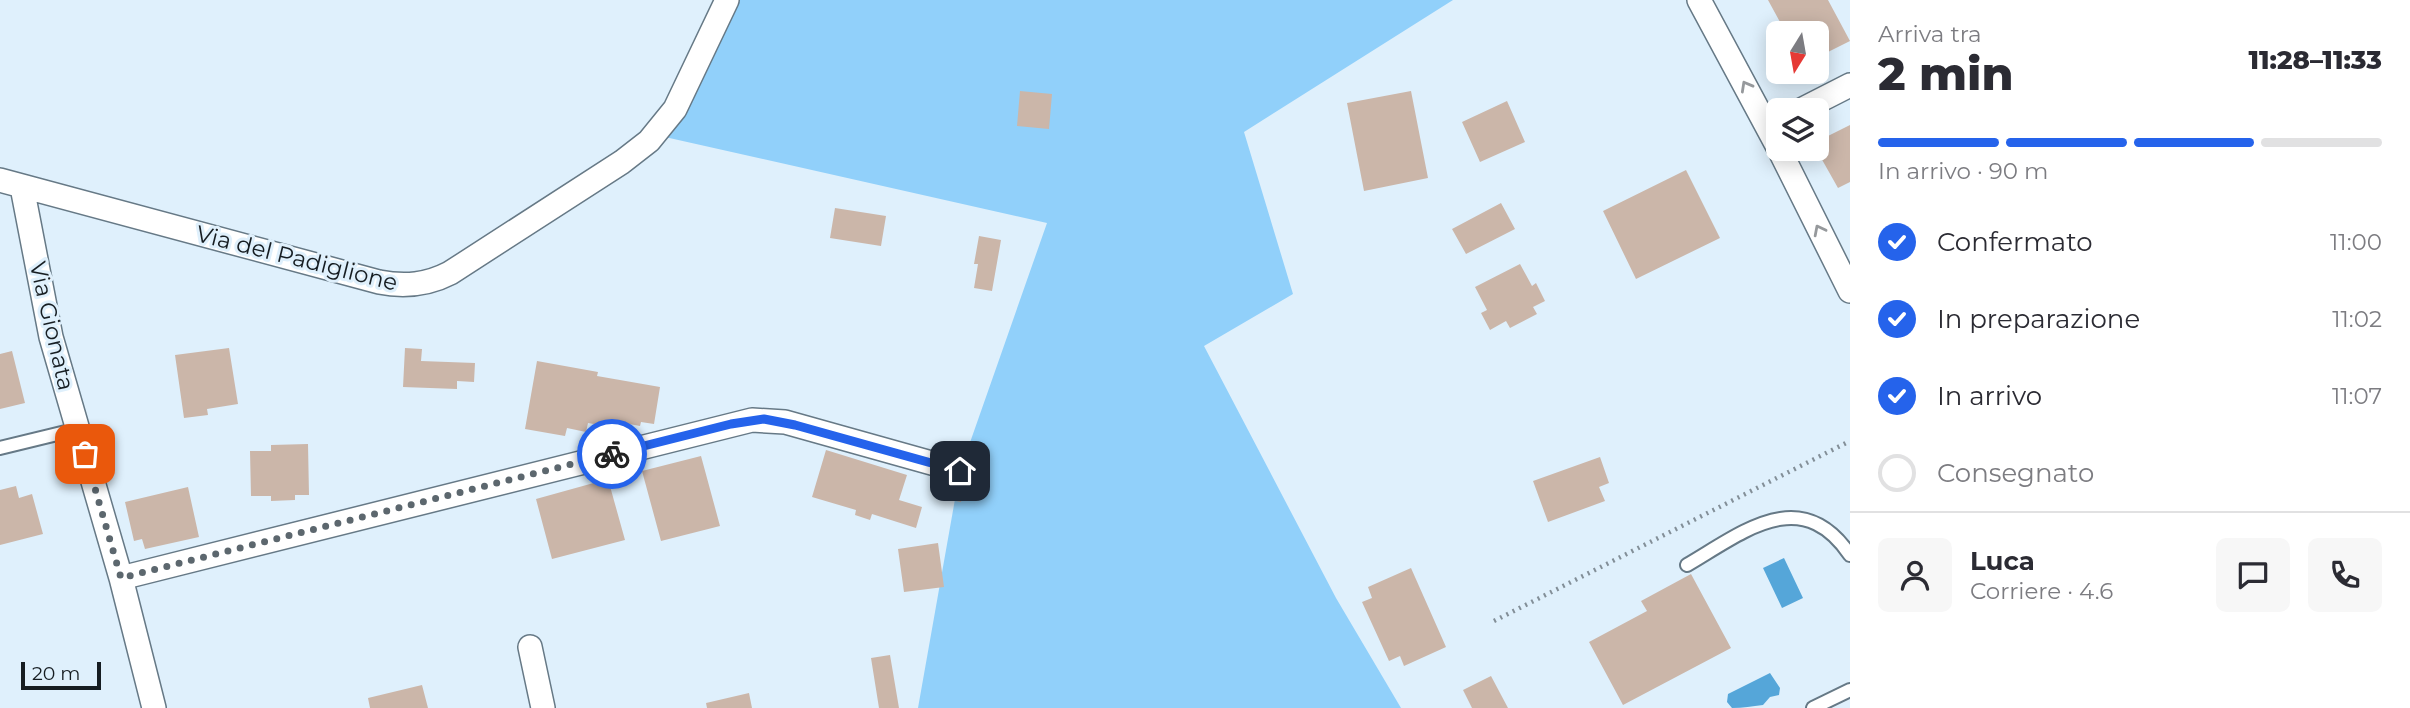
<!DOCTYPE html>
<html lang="it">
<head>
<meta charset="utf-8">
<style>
	:root { --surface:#fff; --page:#f7f7f7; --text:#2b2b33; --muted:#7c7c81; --line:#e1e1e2; --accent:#2563eb }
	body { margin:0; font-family:Montserrat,sans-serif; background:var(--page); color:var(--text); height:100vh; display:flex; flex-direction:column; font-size:26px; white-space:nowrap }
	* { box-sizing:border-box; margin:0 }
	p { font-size:23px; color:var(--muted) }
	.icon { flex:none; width:38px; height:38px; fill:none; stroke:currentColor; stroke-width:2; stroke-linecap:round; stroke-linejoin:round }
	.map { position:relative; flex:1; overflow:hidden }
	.side { display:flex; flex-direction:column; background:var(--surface); width:560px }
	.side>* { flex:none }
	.needle { width:46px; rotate:191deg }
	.controls { position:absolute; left:1766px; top:21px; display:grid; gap:14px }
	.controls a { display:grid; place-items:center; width:63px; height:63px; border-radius:10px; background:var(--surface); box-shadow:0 4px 18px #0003; font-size:35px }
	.scale { position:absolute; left:21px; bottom:18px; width:80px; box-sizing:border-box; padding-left:7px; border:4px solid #161d22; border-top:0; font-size:19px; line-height:24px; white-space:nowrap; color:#161d22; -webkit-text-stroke:5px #dff0fc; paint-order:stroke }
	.pin { position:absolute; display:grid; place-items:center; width:60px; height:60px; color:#fff; margin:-30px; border-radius:14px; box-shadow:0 4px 10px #0006 }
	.courier { position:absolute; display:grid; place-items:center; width:70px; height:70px; margin:-35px; border:5px solid #2563eb; border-radius:50%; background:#fff; color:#222; box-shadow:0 2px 9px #0007 }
	.summary em { font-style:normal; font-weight:800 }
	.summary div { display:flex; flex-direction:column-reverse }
	.summary { display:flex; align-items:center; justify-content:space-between; height:119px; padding:0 28px }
	h1 { font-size:46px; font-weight:800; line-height:52px }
	.bar { display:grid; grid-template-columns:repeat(4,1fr); gap:10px 7px; align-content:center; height:84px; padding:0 28px }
	.bar i { height:9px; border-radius:5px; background:var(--line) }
	.bar .selected { background:var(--accent) }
	.bar p { grid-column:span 4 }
	.line { display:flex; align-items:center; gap:18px; padding:0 28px; border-top:2px solid var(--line) }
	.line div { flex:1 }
	.round { display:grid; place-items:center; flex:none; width:74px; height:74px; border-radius:10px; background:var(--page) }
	ol { padding:0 28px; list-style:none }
	li { display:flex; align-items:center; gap:21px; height:77px }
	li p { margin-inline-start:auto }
	li .icon { padding:7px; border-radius:50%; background:var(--accent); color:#fff; stroke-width:4 }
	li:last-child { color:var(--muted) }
	li i { width:38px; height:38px; border:4px solid var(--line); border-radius:50% }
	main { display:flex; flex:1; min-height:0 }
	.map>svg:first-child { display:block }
</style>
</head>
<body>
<main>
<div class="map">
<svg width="1850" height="708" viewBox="0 0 1850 708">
	<rect width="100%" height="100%" fill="#dff0fc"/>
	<path fill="#91d0fa" d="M727 0H1453L1244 132 1293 294 1204 346 1336 598 1401 708H918L960 471 1047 223 656 135Z"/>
	<path fill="#55a6d9" d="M1784 558 1803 598 1782 608 1763 568Z
		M1770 673 1780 688 1779 695 1770 697 1763 705C1752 706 1743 708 1732 708L1727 702 1728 694Z"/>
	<path fill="#cbb6a9" d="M1768 0H1828L1850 41 1816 58V33H1786Z
		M1020 91 1052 94 1049 129 1017 126Z
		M1411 91 1428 178 1364 191 1347 103Z
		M1507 101 1525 142 1480 162 1462 122Z
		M1850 125V182L1838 188 1816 149V142Z
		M1686 170 1720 238 1636 279 1603 211Z
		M1501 203 1515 229 1466 254 1452 229Z
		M835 208 886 216 881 246 830 238Z
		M979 236 1001 240 992 291 974 288 978 264H974Z
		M1520 264 1532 286 1536 283 1545 301 1533 307 1537 314 1510 328 1506 321 1490 330 1481 313 1487 310 1475 287Z
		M229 348 238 404 207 409 208 415 184 418 175 355Z
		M405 348 422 349 421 361 475 363 474 382 457 381V389L403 387Z
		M12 351 25 403 0 409V354Z
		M537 361 598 372 597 376 660 387 654 424 641 422 640 426 624 423 623 429 588 423 586 432 567 428 565 436 525 429Z
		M308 444 309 495H295V500L271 501V496H251L250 451H271V445Z
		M826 450 907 475 899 500 922 507 916 528 872 514 870 520 855 515 856 510 812 497Z
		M701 456 720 526 661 541 642 471Z
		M1600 457 1609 483 1599 487 1605 501 1548 522 1533 481Z
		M945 476 966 481 961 502 940 498Z
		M608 479 625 540 552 559 536 499Z
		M16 486 19 498 32 494 43 534 0 545V490Z
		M188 487 199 537 145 549 142 539 134 541 125 502Z
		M938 543 944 587 904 592 898 549Z
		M1411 568 1446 647 1404 666 1400 656 1389 661 1362 602 1372 598 1368 587Z
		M1691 574 1731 648 1623 705 1589 642 1647 611 1641 601Z
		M890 655 899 708H879L871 658Z
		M1491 676 1508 708H1472L1463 690Z
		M422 685 428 708H370L368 698Z
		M749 693 752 708H707L706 703Z"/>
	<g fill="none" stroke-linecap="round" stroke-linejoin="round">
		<g stroke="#667986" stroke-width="16">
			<path id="service" d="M0 448 78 429
				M1687 565C1742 533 1801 483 1850 555
				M1813 708 1850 690"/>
		</g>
		<g stroke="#667986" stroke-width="26">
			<path id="minor" d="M1699 0 1778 147
				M1801 110 1850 85
				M1779 149 1850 291
				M0 180 379 282C405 287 427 285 450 273L622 162 649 141 675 109 727 0
				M22 187 51 337 121 578 154 708
				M121 578 752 420 785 422 960 471
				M530 647 543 708"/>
		</g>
		<path stroke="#838f98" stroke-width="4.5" stroke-dasharray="2 5" stroke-linecap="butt" d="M1494 621 1850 441"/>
		<use href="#service" stroke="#fff" stroke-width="12"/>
		<use href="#minor" stroke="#fff" stroke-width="23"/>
	</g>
	<defs><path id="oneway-chevron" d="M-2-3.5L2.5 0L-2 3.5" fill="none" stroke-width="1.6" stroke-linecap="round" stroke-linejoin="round" transform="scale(1.75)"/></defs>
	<g stroke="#96999c">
		<use href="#oneway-chevron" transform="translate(1746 86) rotate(-119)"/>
		<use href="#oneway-chevron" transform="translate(1819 230) rotate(-117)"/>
	</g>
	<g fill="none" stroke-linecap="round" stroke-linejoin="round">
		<path stroke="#5c676e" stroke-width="7" stroke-dasharray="0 12.6" d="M85 454 121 578 612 454"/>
		<path stroke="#2563eb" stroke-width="9" d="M612 454 731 424 764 419 795 425 960 471"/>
	</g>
	<g text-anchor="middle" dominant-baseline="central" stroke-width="6" stroke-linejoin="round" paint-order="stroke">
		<g font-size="23" fill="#161d22" stroke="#dff0fc">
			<text transform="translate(297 258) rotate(14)">Via del Padiglione</text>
			<text transform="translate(52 326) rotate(77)">Via Gionata</text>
		</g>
	</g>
</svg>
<div class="controls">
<a><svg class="needle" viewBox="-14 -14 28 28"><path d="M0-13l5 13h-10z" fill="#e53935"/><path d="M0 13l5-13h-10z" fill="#7c7c81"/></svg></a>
<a><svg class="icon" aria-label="layers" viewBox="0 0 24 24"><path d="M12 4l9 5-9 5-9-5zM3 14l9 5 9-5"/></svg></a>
</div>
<div class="scale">20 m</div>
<div class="pin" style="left:85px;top:454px;background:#ea580c"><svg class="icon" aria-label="bag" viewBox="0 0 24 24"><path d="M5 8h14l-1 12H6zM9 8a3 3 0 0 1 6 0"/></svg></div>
<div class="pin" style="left:960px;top:471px;background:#1f2937"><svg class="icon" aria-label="home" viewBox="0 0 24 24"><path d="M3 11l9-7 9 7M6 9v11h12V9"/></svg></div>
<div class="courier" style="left:612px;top:454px"><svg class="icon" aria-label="bike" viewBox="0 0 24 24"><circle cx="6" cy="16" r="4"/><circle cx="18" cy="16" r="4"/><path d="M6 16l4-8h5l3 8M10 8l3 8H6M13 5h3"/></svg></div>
</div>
<section class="side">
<div class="summary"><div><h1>2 min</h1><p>Arriva tra</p></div><em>11:28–11:33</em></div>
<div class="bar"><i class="selected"></i><i class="selected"></i><i class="selected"></i><i></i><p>In arrivo · 90 m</p></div>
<ol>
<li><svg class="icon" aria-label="check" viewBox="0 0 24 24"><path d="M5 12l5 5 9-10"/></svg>Confermato<p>11:00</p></li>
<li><svg class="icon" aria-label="check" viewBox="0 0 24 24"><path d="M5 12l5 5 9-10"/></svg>In preparazione<p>11:02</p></li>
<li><svg class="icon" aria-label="check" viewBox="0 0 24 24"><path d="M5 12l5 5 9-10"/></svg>In arrivo<p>11:07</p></li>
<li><i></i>Consegnato</li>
</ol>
<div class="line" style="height:126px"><a class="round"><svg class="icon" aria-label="person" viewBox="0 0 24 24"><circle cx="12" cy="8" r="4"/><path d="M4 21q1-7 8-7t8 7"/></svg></a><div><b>Luca</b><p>Corriere · 4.6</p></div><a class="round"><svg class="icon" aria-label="chat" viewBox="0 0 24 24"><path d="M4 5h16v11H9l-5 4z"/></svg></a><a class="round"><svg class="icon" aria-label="phone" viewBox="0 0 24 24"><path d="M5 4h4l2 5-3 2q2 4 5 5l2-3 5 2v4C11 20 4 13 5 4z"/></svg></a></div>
</section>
</main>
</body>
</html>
